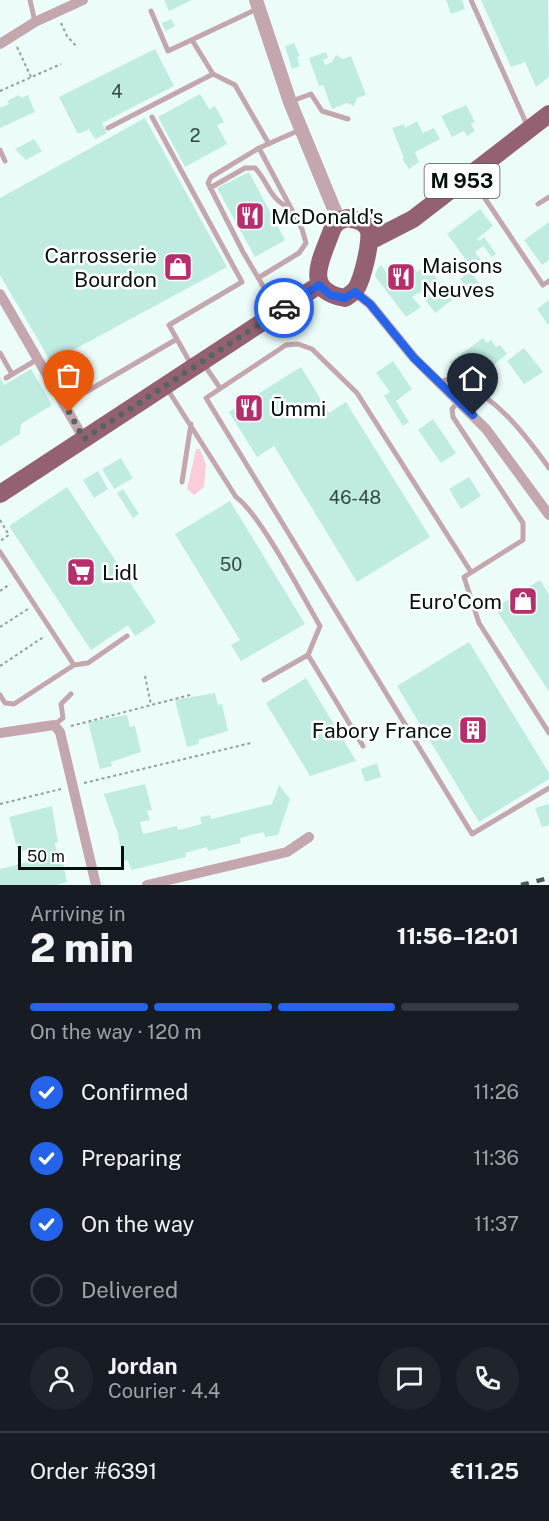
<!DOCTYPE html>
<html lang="en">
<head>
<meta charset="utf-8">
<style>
	:root { --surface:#171b24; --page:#20242c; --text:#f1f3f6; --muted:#9ea1a6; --line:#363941; --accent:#2563eb }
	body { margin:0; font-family:"Public Sans",sans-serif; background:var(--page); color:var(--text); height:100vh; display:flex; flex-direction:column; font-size:22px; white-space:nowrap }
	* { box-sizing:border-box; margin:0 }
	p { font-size:20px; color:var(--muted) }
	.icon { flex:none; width:33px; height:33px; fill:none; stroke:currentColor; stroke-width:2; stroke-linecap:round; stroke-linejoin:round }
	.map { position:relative; height:885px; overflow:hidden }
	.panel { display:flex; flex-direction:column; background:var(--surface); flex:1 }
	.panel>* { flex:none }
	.scale { position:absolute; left:18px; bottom:15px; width:106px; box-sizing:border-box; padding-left:6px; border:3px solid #03110e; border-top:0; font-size:16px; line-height:21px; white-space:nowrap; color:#03110e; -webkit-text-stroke:4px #fff; paint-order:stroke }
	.pin { position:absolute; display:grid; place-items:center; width:51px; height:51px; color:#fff; margin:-62px -26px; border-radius:50% 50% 50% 0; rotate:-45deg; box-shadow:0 0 6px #0007 }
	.pin .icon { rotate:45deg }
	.courier { position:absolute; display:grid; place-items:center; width:60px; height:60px; margin:-30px; border:4px solid #2563eb; border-radius:50%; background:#fff; color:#222; box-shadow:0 2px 8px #0007 }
	.summary em { font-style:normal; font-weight:800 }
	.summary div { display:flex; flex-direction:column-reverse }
	.summary { display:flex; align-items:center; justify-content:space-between; height:102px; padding:0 30px }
	h1 { font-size:39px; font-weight:800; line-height:45px }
	.bar { display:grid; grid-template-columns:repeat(4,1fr); gap:9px 6px; align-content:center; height:72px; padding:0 30px }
	.bar i { height:8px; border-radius:4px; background:var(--line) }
	.bar .on { background:var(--accent) }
	.bar p { grid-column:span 4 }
	.line { display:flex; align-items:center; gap:15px; padding:0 30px; border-top:2px solid var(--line) }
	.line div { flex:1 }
	.round { display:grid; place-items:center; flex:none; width:63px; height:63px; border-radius:32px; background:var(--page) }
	ol { padding:0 30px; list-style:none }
	li { display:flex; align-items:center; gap:18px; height:66px }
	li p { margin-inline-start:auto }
	li .icon { padding:6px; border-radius:50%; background:var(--accent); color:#fff; stroke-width:4 }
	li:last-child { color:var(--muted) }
	li i { width:33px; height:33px; border:3px solid var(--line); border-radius:50% }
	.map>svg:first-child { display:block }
</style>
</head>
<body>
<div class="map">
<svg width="549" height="885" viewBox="0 0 549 885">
	<rect width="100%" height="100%" fill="#ecfdf9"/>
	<path fill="#fbcddb" d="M196 449H200L206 465 204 487 194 495 187 489Z"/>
	<path fill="#bfebe1" d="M164 0H192L169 11Z
		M446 0H462L465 9 451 14Z
		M481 0H548L549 77 536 87 525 62 511 67Z
		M171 19 175 26 165 31 162 23Z
		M294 43 300 56 297 57 300 66 292 69 285 46Z
		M155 49 174 86 102 123 107 133 95 139 89 129 78 134 59 97Z
		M326 52 328 58 323 60 325 65 332 62 336 55 343 59 351 56 366 95 357 98 354 106 347 103 332 109 323 85 319 86 309 58Z
		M200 94 209 109 215 106 224 122 217 125 227 144 185 167 158 117Z
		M19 95 21 98 28 95 35 112 0 128V108L9 104 7 101Z
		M466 105 475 122 471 124 475 131 467 136 464 131 452 137 441 116Z
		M145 118 227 267 51 362 0 275V198Z
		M417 121 423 133 434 128 440 139 415 152 419 162 409 169 402 159 404 158 392 128 404 124 405 128Z
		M34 139 42 151 26 160 15 149Z
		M249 172 285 240 255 257 217 188Z
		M480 209 493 226 477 239 479 241 484 237 496 254 492 257 483 246 475 252 482 261 472 268 447 234Z
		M549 222V260L542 265 524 240Z
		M410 262 417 272 427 265 452 300 435 313 420 292 412 297 421 307 406 317 375 276 377 269 381 265 390 278Z
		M470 271 485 291 476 299 460 279Z
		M549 300V326L537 309Z
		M483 338 487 343 491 340 496 347 500 345 507 354 491 367 487 362 471 374 468 370 460 376 450 362Z
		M524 348 543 372 524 384 507 361Z
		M393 361 412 389 396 401 409 422 403 426 384 396 390 392 376 373Z
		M301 367 329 413 346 402 430 537 357 582 274 446 257 457 229 412Z
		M31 369 52 405 21 424 20 434 0 446V377L4 385Z
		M433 419 456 453 441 463 418 430Z
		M121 458 133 478 114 489 102 469Z
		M98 471 108 489 94 498 83 480Z
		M469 477 481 496 461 509 449 489Z
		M67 487 156 622 135 636 128 625 91 650 9 526Z
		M123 489 139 514 133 518 117 493Z
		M230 501 305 624 241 661 231 645 240 640 175 534Z
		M540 580 549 595V692L495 608 514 596 513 594 520 590 521 592Z
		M469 642 549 773V779L479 822 397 686Z
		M306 678 356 761 310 776 266 703Z
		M215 693 218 705 222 704 228 731 198 740 199 744 187 747 175 700Z
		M127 715 130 727 135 726 141 752 111 762 112 766 100 769 88 722Z
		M377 763 381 777 365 782 361 769Z
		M145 784 152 810 147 811 150 820 140 822 143 834 177 826 178 830 202 824 200 817 210 815 211 819 272 804 279 785 290 799 278 835 265 837 264 832 255 834 240 838 241 843 208 851 207 847 185 853 186 857 131 870 128 860 123 861 118 834 104 794Z
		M549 804V825L542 827 535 808Z
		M52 806 58 842 55 843 57 855 61 854 67 882 56 885H0V869L36 860 33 848 22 851 20 843 16 844 9 817Z"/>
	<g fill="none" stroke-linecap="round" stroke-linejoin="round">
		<path stroke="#8f9f9c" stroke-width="2" stroke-dasharray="3 3" stroke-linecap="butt" d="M61 23 67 36 77 47
			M17 47 31 77
			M0 91 61 64
			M0 520 9 535 0 541
			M0 591 10 584
			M0 627 28 609
			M0 666 45 636
			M145 676 151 705
			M71 726 190 695
			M84 783 251 743
			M0 804 61 789"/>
		<path stroke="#c4a6af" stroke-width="5" d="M30 0 35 22
			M471 0 527 125
			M151 11 168 51 257 9
			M192 40 213 74 235 85 269 144
			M292 101 311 94 322 111 348 119
			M152 117 242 282 169 325 192 366
			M108 128 213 74
			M0 150 5 161
			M472 179 543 285 549 281
			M210 188 245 168H255C269 183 270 201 291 208
			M538 204 549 197
			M258 278 299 253 306 243 302 229 259 148
			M276 308 243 252 208 183 211 177 259 148 302 129
			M0 353 12 374
			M203 363 220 388
			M6 378 38 359
			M439 382 453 378C497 398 522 430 549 468
			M166 387 236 497C260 514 303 597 320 626L308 655 363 746
			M86 392 177 339
			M458 402 452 409 453 417 523 523V540L464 577 479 623 549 733
			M182 482 191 424
			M0 552 74 665
			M471 572 357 393 312 349 298 344 286 345 206 398 472 834 549 788
			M264 680 308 655
			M0 695 5 703 14 704 74 665 88 663 127 636
			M54 725 63 718 61 704 71 694"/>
		<path stroke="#c4a6af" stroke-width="10" d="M0 44 35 22 83 0
			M355 292 370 304 414 358 486 429 549 515
			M0 294 84 439
			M0 733 54 725 60 732 96 885
			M147 885 287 852 309 837"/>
		<path stroke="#c4a6af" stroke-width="14" d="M256 0 290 102 339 221"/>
		<path stroke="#946172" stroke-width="18" d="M347 218C356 220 364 221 368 229 373 238 362 280 356 289 353 293 349 295 345 298 300 290 323 257 333 227L339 221Z
			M370 241 413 219 549 114
			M0 494 319 285"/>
		<path stroke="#4c5b58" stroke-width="4.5" stroke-dasharray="8 8" stroke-linecap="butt" d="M521 885 549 878"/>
	</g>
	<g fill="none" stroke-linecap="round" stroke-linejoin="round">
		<path stroke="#556460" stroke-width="6" stroke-dasharray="0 10.8" d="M69 412 84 439 284 308"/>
		<path stroke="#2563eb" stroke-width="8" d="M284 308 319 285 330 295 345 298 355 292 370 304 414 358 473 415"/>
	</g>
	<defs>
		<g id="restaurant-square" transform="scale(1.5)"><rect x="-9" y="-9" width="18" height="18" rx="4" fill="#b72e6d" stroke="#fff"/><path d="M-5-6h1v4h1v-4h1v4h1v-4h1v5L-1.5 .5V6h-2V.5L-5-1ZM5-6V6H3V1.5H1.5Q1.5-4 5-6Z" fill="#fff"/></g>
		<g id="shop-square" transform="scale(1.5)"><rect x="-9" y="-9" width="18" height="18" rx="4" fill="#b72e6d" stroke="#fff"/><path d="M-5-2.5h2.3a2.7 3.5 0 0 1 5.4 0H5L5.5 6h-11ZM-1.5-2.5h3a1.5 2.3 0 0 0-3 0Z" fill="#fff"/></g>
		<g id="supermarket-square" transform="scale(1.5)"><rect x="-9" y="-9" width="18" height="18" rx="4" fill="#b72e6d" stroke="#fff"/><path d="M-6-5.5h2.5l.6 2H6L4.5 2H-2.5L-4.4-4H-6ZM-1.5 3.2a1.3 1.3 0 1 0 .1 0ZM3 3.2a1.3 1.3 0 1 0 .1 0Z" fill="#fff"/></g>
		<g id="building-square" transform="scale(1.5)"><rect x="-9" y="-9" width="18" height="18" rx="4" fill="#b72e6d" stroke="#fff"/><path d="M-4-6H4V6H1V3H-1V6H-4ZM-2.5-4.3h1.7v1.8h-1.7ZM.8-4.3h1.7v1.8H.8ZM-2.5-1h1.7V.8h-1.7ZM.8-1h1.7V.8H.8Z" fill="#fff"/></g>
	</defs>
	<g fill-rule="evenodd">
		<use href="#restaurant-square" x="250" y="216"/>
		<use href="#shop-square" x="178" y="267"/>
		<use href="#restaurant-square" x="401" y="277"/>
		<use href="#restaurant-square" x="249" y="408"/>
		<use href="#supermarket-square" x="81" y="572"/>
		<use href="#shop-square" x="523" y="601"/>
		<use href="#building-square" x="473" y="730"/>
	</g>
	<g text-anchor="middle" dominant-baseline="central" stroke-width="5" stroke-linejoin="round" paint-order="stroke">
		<g font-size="18" fill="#324843">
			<text x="117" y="91">4</text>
			<text x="195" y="135">2</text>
			<text x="355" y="497">46-48</text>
			<text x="231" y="564">50</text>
		</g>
		<rect fill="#fff" stroke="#4f5856" stroke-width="1.5" x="424.5" y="164" width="75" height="34" rx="4.5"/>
		<g font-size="20" font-weight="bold" fill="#03110e">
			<text x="462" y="181">M 953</text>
		</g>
		<g font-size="21" fill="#03110e" stroke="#fff" text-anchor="start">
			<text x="271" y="216">McDonald's</text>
			<text x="157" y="255" text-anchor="end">Carrosserie<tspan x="157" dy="24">Bourdon</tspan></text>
			<text x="422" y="265">Maisons<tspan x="422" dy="24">Neuves</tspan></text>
			<text x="270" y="408">Ūmmi</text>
			<text x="102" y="572">Lidl</text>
			<text x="502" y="601" text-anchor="end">Euro'Com</text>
			<text x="452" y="730" text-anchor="end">Fabory France</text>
		</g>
	</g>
</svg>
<div class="scale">50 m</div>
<div class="pin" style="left:69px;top:412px;background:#ea580c"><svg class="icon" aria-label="bag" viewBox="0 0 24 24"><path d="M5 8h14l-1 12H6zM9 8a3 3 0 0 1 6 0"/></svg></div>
<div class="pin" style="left:473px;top:415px;background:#1f2937"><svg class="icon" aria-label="home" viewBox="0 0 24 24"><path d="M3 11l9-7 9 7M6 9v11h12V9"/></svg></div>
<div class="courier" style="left:284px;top:308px"><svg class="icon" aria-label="car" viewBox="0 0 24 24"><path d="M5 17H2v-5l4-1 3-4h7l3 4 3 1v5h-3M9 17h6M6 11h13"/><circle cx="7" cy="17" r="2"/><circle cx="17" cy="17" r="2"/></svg></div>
</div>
<section class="panel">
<div class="summary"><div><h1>2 min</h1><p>Arriving in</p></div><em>11:56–12:01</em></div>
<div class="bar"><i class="on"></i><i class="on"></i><i class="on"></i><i></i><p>On the way · 120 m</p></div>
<ol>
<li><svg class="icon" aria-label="check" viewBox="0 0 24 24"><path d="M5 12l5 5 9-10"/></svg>Confirmed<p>11:26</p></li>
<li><svg class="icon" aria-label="check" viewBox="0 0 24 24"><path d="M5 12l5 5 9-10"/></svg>Preparing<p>11:36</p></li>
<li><svg class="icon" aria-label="check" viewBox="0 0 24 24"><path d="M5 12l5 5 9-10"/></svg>On the way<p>11:37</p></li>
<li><i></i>Delivered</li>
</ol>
<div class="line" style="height:108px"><a class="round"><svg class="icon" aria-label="person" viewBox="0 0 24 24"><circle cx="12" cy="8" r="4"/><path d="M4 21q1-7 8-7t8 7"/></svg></a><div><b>Jordan</b><p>Courier · 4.4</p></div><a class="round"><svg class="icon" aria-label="chat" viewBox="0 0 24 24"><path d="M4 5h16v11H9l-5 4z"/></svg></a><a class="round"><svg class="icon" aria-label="phone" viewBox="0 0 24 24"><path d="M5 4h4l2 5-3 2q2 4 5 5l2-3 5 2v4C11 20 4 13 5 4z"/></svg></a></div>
<div class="line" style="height:78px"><div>Order #6391</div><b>€11.25</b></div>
</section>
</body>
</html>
